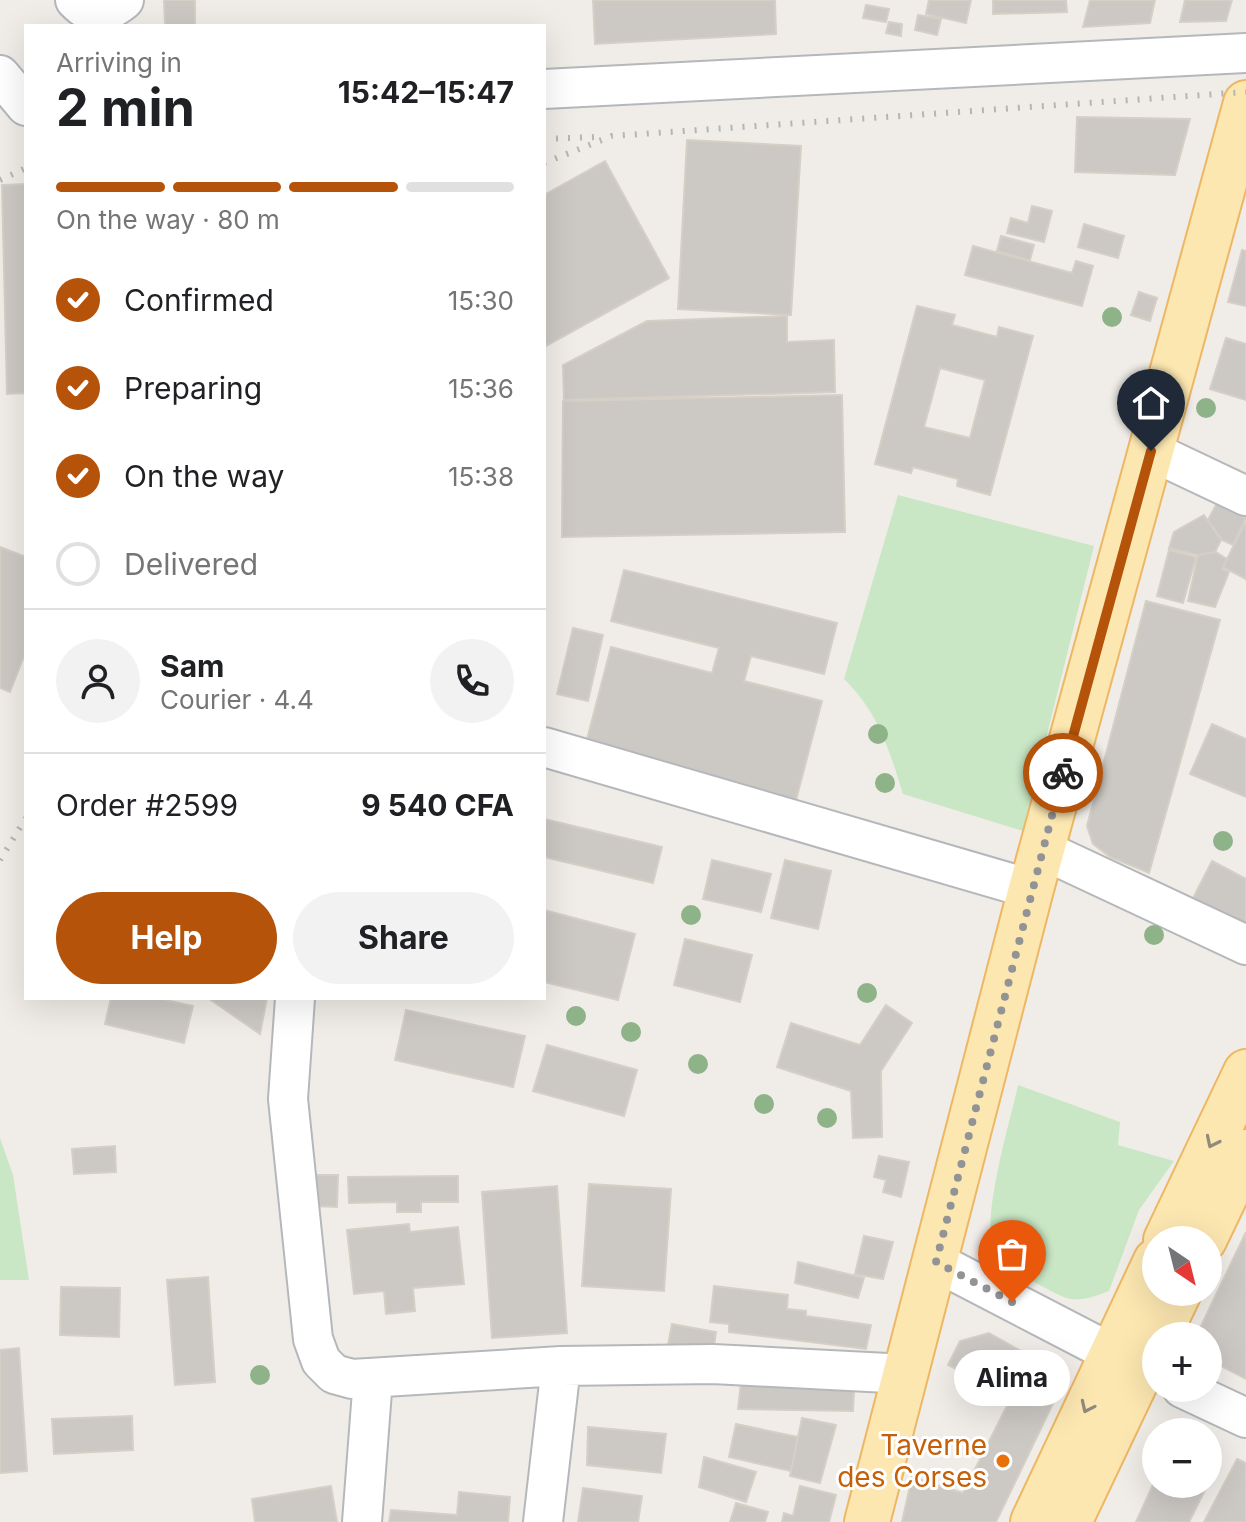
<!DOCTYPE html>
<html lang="en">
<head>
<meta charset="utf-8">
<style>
	:root { --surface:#fff; --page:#f2f2f2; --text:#202124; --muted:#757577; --line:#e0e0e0; --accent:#b45309 }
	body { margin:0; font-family:Inter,sans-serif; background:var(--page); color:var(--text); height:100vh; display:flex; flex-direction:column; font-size:30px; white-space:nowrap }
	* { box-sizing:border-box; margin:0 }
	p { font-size:26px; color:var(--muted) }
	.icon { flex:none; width:44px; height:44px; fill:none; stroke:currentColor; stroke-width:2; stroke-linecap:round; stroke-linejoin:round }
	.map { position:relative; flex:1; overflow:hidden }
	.details { position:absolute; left:24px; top:24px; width:522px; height:976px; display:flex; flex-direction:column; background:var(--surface); border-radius:0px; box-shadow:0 8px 32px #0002 }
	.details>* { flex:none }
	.needle { width:52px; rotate:145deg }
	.tools { position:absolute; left:1142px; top:1226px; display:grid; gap:16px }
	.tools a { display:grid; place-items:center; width:80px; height:80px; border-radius:50%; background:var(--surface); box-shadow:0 8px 32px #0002; font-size:40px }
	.pin { position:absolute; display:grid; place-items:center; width:68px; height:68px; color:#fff; margin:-82px -34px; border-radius:50% 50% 50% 0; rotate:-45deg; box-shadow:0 0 8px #0007 }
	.pin .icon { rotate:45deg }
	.courier { position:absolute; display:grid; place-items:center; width:80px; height:80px; margin:-40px; border:6px solid #b45309; border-radius:50%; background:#fff; color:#222; box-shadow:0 2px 10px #0007 }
	.bubble { position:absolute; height:56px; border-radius:28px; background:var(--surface); box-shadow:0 8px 32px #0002; font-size:26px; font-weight:700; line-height:56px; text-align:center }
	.head em { font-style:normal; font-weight:700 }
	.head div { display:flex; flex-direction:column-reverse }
	.head { display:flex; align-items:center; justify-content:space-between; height:136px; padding:0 32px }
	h1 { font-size:52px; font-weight:700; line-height:60px }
	.bar { display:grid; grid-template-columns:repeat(4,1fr); gap:12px 8px; align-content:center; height:96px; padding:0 32px }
	.bar i { height:10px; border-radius:6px; background:var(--line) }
	.bar .current { background:var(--accent) }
	.bar p { grid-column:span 4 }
	.line { display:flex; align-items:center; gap:20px; padding:0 32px; border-top:2px solid var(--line) }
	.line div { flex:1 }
	.round { display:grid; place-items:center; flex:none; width:84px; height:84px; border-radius:42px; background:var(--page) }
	ol { padding:0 32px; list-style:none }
	li { display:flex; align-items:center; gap:24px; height:88px }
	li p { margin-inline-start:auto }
	li .icon { padding:8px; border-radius:50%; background:var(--accent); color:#fff; stroke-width:4 }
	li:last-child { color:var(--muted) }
	li i { width:44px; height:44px; border:4px solid var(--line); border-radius:50% }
	.button { display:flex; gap:16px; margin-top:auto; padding:16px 32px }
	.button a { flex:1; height:92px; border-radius:48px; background:var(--accent); color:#fff; font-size:32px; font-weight:700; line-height:92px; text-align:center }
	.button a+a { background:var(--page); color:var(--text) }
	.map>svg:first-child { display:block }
</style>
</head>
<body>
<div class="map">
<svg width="1246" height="1522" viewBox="0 0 1246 1522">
	<rect width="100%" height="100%" fill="#f0ede8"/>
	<path fill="#c9e7c5" d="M898 495 1094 546 1023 831 903 794C889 749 878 712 844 679Z
		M1018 1085 1120 1122 1118 1145 1174 1161 1139 1210 1109 1291C1071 1306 1069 1300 1034 1282 1023 1276 1005 1270 997 1260 976 1231 1010 1123 1018 1085Z
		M0 1138 13 1175 29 1280H0Z"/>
	<path fill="#ccc8c4" stroke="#d5cfc6" stroke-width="2" fill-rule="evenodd" d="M164 0H195V26H165Z
		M593 0H775L776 34 595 44Z
		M929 0H971L966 23 926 14Z
		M993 0H1066L1067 12 993 14Z
		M1090 0H1155L1150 23 1083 27Z
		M1185 0H1232L1226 21 1180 22Z
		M866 5 889 9 886 22 863 18Z
		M918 15 941 19 937 35 915 30Z
		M889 22 902 24 901 36 886 33Z
		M1077 117 1190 119 1175 175 1075 172Z
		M687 140 801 146 791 315 678 309Z
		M605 161 669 278 544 347V195Z
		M26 184V393L7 394 2 185Z
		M1032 206 1052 211 1044 242 1007 233 1011 218 1028 223Z
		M1084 224 1124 236 1118 258 1078 247Z
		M1001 236 1034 245 1030 260 997 251Z
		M973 246 1072 273 1076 261 1093 266 1082 306 965 275Z
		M1242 250 1246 251V306L1228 302Z
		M1139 292 1157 298 1150 321 1131 315Z
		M917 306 955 315 952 325 997 337 999 327 1033 336 990 495 957 486 958 479 913 467 911 473 875 464ZM940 368 985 380 970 438 924 427Z
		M787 316V342L834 340 835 392 564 400 563 365 647 321Z
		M1226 338 1246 344V400L1210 389Z
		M842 395 845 532 562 537 563 401Z
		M1217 503 1246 518 1233 545 1222 540 1208 520Z
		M1204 515 1221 540 1215 552 1198 555 1169 548 1174 532Z
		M1245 523 1246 524V579L1223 567Z
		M0 547 26 557V651L10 692 0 688Z
		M1169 550 1196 557 1183 603 1157 596Z
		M1216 552 1227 559 1222 569 1229 572 1215 607 1188 601 1198 555Z
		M624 570 837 623 824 674 751 656 744 681 822 701 796 800 585 747 611 647 712 673 719 648 611 621Z
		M1146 601 1220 620 1149 873 1110 857 1093 844 1087 826Z
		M573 628 603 635 588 701 557 694Z
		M1212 724 1246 739V797L1190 774Z
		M544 819 662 847 653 883 544 857Z
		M712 860 771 874 761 912 703 899Z
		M785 860 831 871 818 929 771 918Z
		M1212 861 1246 879V928L1192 900Z
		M544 910 635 934 618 1000 544 982Z
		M685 939 752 955 740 1002 674 985Z
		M111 998H157L193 1006 184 1043 105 1024Z
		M208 998H267L260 1034Z
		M886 1005 912 1023 881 1071 882 1137 853 1138 851 1091 777 1067 791 1023 860 1045Z
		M406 1010 525 1036 513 1087 395 1060Z
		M547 1045 637 1070 624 1116 533 1091Z
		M115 1146 116 1172 74 1174 72 1149Z
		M879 1156 909 1162 901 1197 883 1192 886 1180 874 1177Z
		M315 1175H338L337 1207 315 1206Z
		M458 1176V1202H421V1212H397V1202L349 1203 348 1177Z
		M589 1184 671 1189 664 1291 582 1286Z
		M557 1186 567 1333 492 1338 482 1192Z
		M409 1224 410 1232 458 1227 464 1284 413 1288 415 1311 386 1314 384 1291 354 1294 347 1230Z
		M1246 1232V1379L1209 1360 1208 1336H1202L1200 1328Z
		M864 1236 893 1242 883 1279 855 1274Z
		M798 1262 864 1278 858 1298 795 1283Z
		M208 1277 215 1382 175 1385 167 1280Z
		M714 1286 788 1295 787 1309 806 1311V1316L871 1325 866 1349 729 1332V1324L710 1322Z
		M61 1287 120 1288 119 1337 60 1335Z
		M672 1324 716 1332 713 1354 668 1345Z
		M989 1333 1044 1364 1058 1393 996 1522H902L912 1477 963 1493 1012 1396 948 1365 960 1341Z
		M19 1348 27 1471 0 1473V1350Z
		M741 1382 846 1384 854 1391 853 1411 738 1409Z
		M132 1416 133 1450 54 1454 52 1419Z
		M802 1418 836 1425 820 1483 790 1476Z
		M736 1424 798 1437 791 1471 729 1457Z
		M588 1427 666 1434 661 1473 587 1465Z
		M704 1457 756 1472 746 1502 699 1487Z
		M1237 1459 1246 1463V1522H1204Z
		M1156 1478V1484H1208L1189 1522H1136Z
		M331 1486 337 1522H255L252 1499Z
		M800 1486 836 1495 829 1522H782L784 1513 793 1516Z
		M583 1488 642 1496 638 1522H578Z
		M459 1492 510 1497 508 1522H389L391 1510 457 1515Z
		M736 1503 768 1512 765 1522H730Z"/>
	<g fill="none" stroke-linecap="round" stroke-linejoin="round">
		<g stroke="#b5b8bb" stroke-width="42">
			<path id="minor" d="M75 0C93 19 105 15 124 0
				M0 75 26 106
				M544 89 1246 53
				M1151 451 1246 496
				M544 747 1031 889
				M1041 849 1246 945
				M295 998 288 1099 313 1339 321 1361 334 1374 352 1379 561 1366 713 1364 907 1374
				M936 1262 1140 1368
				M1182 1388 1246 1418
				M362 1522 373 1378
				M543 1522 561 1366"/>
		</g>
		<g stroke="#edb764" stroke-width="48">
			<path id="major" d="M1166 1240 1246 1072
				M1204 1240 1246 1152
				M1158 1336 1179 1292
				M867 1522 1031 889 1246 103
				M1033 1522 1156 1261
				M1069 1522 1156 1339"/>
		</g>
		<use href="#minor" stroke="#fff" stroke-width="38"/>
		<use href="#major" stroke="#fce7b1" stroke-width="44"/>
		<path stroke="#b4b5b5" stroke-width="6" stroke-dasharray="2 10" stroke-linecap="butt" d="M544 139 596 137
			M544 163 612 136 1246 92
			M0 180 26 168
			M0 860 26 818"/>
	</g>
	<g fill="#8eb388">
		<circle cx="1112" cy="317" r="10"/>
		<circle cx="1206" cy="408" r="10"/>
		<circle cx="878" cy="734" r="10"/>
		<circle cx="885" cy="783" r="10"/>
		<circle cx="1223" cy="841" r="10"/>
		<circle cx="691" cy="915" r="10"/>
		<circle cx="1154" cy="935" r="10"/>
		<circle cx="867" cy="993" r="10"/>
		<circle cx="576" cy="1016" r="10"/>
		<circle cx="631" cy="1032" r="10"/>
		<circle cx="698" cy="1064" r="10"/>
		<circle cx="764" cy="1104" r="10"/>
		<circle cx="827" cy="1118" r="10"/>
		<circle cx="260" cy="1375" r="10"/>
	</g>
	<defs><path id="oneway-chevron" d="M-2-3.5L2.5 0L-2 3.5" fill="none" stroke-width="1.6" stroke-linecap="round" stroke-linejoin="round" transform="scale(2)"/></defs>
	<g stroke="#8e8b7d">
		<use href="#oneway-chevron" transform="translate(1212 1142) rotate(116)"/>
		<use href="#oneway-chevron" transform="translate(1087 1407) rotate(115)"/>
	</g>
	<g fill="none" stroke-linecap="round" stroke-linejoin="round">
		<path stroke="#929394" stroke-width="8" stroke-dasharray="0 14.4" d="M1012 1302 936 1262 1063 773"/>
		<path stroke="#b45309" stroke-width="10" d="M1063 773 1151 451"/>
	</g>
	<circle fill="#e8710a" stroke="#fff" stroke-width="3" cx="1003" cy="1461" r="8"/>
	<g text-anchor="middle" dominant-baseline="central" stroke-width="6" stroke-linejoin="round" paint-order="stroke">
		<g font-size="28" fill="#c56008" stroke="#fff" text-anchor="end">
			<text x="987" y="1445">Taverne<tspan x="987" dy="32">des Corses</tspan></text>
		</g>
	</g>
</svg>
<div class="tools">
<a><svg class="needle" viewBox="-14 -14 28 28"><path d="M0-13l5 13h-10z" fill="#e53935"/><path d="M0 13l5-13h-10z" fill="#757577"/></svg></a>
<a>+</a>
<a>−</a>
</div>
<div class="pin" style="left:1012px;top:1302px;background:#ea580c"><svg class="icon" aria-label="bag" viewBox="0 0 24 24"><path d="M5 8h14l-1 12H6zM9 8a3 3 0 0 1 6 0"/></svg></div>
<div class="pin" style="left:1151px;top:451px;background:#1f2937"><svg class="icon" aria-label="home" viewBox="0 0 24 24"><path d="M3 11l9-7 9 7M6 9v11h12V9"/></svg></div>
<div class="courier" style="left:1063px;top:773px"><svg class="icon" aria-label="bike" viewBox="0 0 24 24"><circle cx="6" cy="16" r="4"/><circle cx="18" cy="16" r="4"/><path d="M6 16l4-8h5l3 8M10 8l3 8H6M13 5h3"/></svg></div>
<div class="bubble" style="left:954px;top:1350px;width:116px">Alima</div>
<section class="details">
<div class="head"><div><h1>2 min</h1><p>Arriving in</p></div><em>15:42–15:47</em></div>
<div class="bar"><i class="current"></i><i class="current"></i><i class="current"></i><i></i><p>On the way · 80 m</p></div>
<ol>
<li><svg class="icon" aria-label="check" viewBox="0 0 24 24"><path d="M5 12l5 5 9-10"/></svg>Confirmed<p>15:30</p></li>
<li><svg class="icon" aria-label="check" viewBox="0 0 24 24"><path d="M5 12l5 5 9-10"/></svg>Preparing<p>15:36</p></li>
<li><svg class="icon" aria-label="check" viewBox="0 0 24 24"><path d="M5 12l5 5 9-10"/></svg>On the way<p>15:38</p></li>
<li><i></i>Delivered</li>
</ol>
<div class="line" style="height:144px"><a class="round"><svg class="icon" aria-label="person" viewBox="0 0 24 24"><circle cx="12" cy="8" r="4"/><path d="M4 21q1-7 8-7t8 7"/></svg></a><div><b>Sam</b><p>Courier · 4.4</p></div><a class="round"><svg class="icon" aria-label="phone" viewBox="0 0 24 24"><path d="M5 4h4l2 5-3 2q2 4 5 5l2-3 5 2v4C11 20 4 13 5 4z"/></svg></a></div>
<div class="line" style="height:104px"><div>Order #2599</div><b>9 540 CFA</b></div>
<div class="button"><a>Help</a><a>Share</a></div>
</section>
</div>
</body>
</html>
